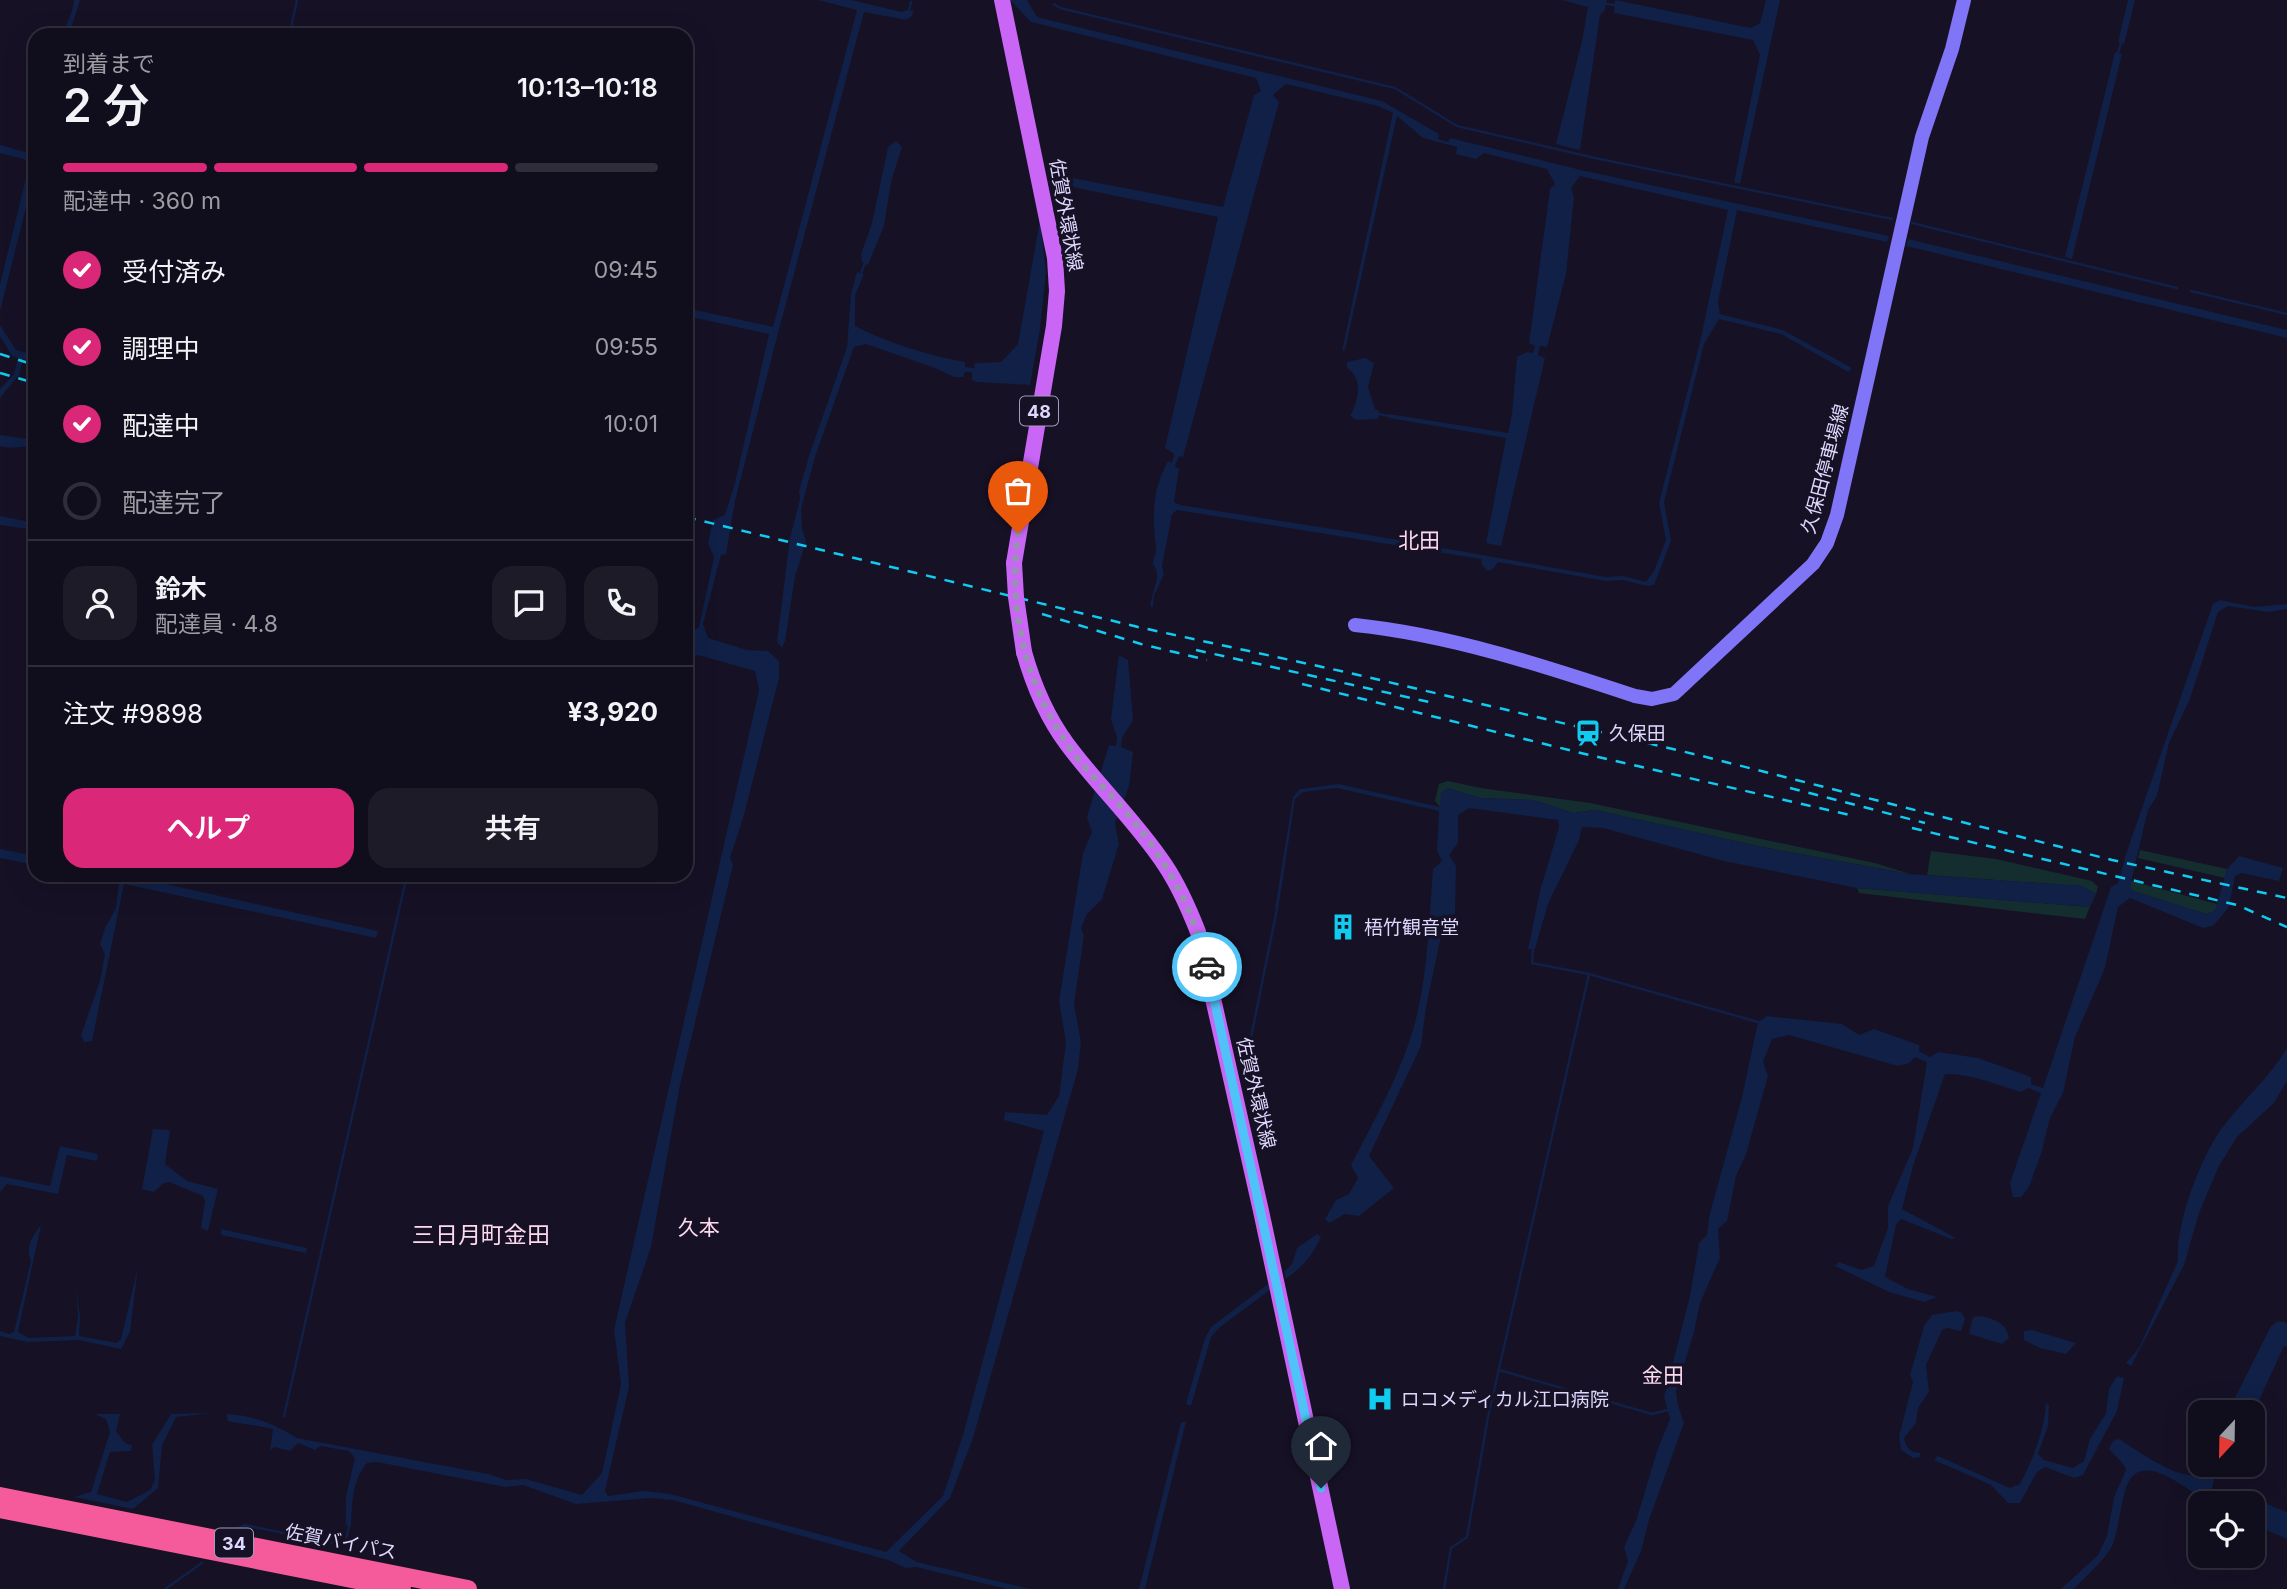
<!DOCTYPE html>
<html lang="ja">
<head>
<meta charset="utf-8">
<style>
	:root { --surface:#100d1c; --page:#1e1b29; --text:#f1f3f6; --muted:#9c9ca3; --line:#302d3b; --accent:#db2777 }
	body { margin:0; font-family:Inter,"Noto Sans JP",sans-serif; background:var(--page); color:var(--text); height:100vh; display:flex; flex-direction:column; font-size:26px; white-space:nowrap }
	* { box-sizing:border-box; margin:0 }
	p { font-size:23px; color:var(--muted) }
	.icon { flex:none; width:38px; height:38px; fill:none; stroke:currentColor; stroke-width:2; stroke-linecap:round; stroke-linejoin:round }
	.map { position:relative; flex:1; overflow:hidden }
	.panel { position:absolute; left:28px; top:28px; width:665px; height:854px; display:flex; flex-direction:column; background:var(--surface); border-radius:21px; box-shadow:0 7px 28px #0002,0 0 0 2px var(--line) }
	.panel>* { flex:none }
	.needle { width:46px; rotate:202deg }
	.tools { position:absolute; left:2188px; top:1400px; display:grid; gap:14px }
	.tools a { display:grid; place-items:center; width:77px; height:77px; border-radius:14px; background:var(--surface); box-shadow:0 7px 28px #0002,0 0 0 2px var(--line); font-size:35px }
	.pin { position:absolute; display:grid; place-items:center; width:60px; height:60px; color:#fff; margin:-72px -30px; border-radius:50% 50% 50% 0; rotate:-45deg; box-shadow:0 0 7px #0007 }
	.pin .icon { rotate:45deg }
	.courier { position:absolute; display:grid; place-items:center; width:70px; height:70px; margin:-35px; border:5px solid #4fc3f7; border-radius:50%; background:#fff; color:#222; box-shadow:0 2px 9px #0007 }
	.overview em { font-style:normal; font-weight:600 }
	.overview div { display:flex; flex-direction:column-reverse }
	.overview { display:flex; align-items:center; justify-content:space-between; height:119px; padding:0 35px }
	h1 { font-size:46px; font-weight:600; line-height:52px }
	.bar { display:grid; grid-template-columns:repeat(4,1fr); gap:10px 7px; align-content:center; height:84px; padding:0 35px }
	.bar i { height:9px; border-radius:5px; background:var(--line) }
	.bar .current { background:var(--accent) }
	.bar p { grid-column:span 4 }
	.line { display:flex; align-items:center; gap:18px; padding:0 35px; border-top:2px solid var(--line) }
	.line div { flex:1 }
	.round { display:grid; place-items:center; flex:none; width:74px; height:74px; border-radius:21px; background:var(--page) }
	ol { padding:0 35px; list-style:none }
	li { display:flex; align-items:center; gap:21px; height:77px }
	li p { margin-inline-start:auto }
	li .icon { padding:7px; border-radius:50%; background:var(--accent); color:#fff; stroke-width:4 }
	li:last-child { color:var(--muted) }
	li i { width:38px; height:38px; border:4px solid var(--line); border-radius:50% }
	.button { display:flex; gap:14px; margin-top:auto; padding:14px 35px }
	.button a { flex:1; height:80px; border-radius:21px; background:var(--accent); color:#fff; font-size:28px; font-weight:600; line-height:80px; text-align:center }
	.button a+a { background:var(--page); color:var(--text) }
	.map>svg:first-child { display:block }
</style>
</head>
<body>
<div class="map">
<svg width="2287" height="1589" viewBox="0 0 2287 1589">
	<rect width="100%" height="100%" fill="#161125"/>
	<path fill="#142e2f" d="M1448 781 1481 788 1590 803 1875 863 1910 874 1762 847 1595 810 1573 813 1533 800 1480 798 1447 788 1440 807 1435 801 1439 784Z
		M2140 850 2227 869 2225 878 2138 858Z
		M1931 851 1996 859 2092 881 2098 887 2096 894 2081 886 1927 875Z
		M2131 881 2217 904 2215 911 2206 914 2133 891 2130 886Z
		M1857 888 2090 907 2085 919 1859 893Z"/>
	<path fill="#102046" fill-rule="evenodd" d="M74 0H80L69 35H63C66 23 73 13 74 0Z
		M818 0H851L902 12 906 10 914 11 912 16 906 20 864 12 776 341 735 501 726 554 721 555 703 624 708 638 747 650 768 651 779 661V678L744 815 730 858 733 865 680 1085 651 1247 625 1323 629 1387 605 1491 608 1496 643 1491 670 1494 886 1552 943 1496 963 1435 1044 1131 1004 1120 1005 1112 1047 1115 1059 1096 1066 1042 1059 1001 1083 853 1092 832 1087 817 1109 745 1116 746 1117 737 1111 719 1119 655 1128 660 1133 720 1122 738 1121 747 1133 752 1129 786 1115 823 1119 844 1102 899 1087 914 1081 928 1084 936 1074 1004 1081 1042 1078 1069 973 1438 950 1498 899 1551 917 1562 1031 1589H1007L916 1567 906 1568 888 1560 673 1500 651 1498 576 1504 523 1485 505 1487 377 1462 367 1463C352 1480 352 1504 351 1526L346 1525V1496L355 1458 349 1451 320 1446 315 1450 298 1443 290 1451 274 1447 270 1451 273 1429C258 1425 244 1425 228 1421L226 1414C253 1415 274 1424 297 1438L488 1474 506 1480 526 1479 582 1495 602 1473 621 1384 614 1330 759 690 755 671 702 656 686 654V637L699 627 714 557 708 543 713 520 725 515 735 483 769 334 686 316V308L773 327 857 10Z
		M1010 0H1027L1037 17 1382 101 1439 134 1438 139 1448 142 1450 138 1581 170 1889 236 1887 242 1737 210 1718 302 1720 314 1783 330 1852 368 1848 372 1781 334 1719 319 1704 344 1664 502 1671 541 1654 585 1647 586 1622 580 1605 581 1498 562 1494 568 1488 571 1482 565 1481 559 1177 510 1172 514 1162 566 1164 574 1154 596 1153 607 1150 606C1151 597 1158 581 1157 574 1157 570 1154 567 1153 563 1153 558 1157 553 1156 547 1152 516 1152 490 1168 461L1172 463 1174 454 1165 448 1218 217 1053 183 1052 174 1223 207 1254 95 1261 91 1256 78 1031 22ZM1286 84 1378 106 1393 113 1342 351 1345 350 1397 116 1423 138 1457 147 1456 154 1476 159 1484 153 1547 169 1555 184 1550 189 1529 343 1535 346 1533 353 1527 352 1517 357 1512 414 1508 433 1389 414V418L1506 438 1486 543 1501 546 1545 358 1538 355 1540 346 1547 347 1566 274 1574 197 1571 188 1580 176 1728 210 1700 342 1659 503 1666 540 1654 571 1646 582 1623 576 1606 577 1364 534 1180 505 1174 502 1179 469 1175 466 1179 456 1183 457 1279 102 1273 95Z
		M1562 0H1607L1605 10 1600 15 1580 150 1556 144 1582 41 1588 7Z
		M1615 0 1751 28 1760 23 1766 0H1780L1740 184 1734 182 1760 55 1753 40 1614 13Z
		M2128 0H2135L2124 44 2118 42Z
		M2115 52 2122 54 2072 259 2065 257Z
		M896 141 902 147 891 182 884 226 868 265 862 262 861 254 872 223 888 147Z
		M0 145 33 154 35 145V172L0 311V285L30 161 0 153Z
		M1040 220 1046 272 1040 329 1030 385 977 382 972 380V372H965L963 377H954L935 368 866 344 854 347 815 457 801 509 802 529 806 541 795 577 785 641 782 648 777 642 790 538 800 499 799 491 810 453 847 347 851 294 857 272 864 274 855 295V326C888 343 927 355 965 362V367L974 368 975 363 1001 362 1018 344Z
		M1908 239 2287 330V338L1906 246Z
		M0 325 16 350 35 355V362L23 359 19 375 0 398V389L14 374 18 358 12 356 0 336Z
		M1365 358 1374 363 1368 387 1375 409 1379 411 1378 419 1357 420 1350 416C1358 401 1364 379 1347 368V362Z
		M0 435 35 440V447C23 445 12 450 0 446Z
		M35 482V530L0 525V516L30 522 32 516 30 496Z
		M2220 600 2254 607 2287 604V609L2269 612 2228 606 2218 612 2190 699 2169 743 2157 796 2148 810 2130 886 2133 891 2206 914 2215 911 2227 869 2239 856 2283 868 2279 881 2241 873 2235 876 2229 907 2213 926 2203 928 2130 898 2118 907 2105 968 2075 1037 2063 1093 2050 1118 2041 1154 2029 1187 2021 1197H2013L2010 1183 2041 1093 2028 1088 2021 1092C1997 1085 1970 1073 1945 1074L1913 1166 1902 1209 1956 1238 1951 1239 1901 1219 1896 1225 1885 1277 1908 1289 1937 1297 1924 1302 1889 1292 1835 1266 1839 1262 1861 1270 1874 1266 1888 1228V1206L1913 1148 1927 1062 1915 1057 1909 1063 1898 1066 1789 1035 1772 1039 1763 1062 1768 1076 1746 1154 1736 1176 1727 1221 1718 1229 1720 1258 1700 1303 1694 1332 1676 1392 1678 1405 1684 1423 1649 1520 1641 1551 1624 1589H1618L1628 1561 1624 1547 1636 1521 1657 1451 1670 1419 1664 1397 1690 1296 1699 1243 1707 1235 1709 1217 1742 1097 1758 1022 1767 1016 1842 1024 1859 1035 1874 1029 1919 1045V1051L1930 1057 1938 1052 1978 1058 2031 1077V1084L2043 1088 2111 887 2118 883 2127 851 2213 604Z
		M1339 784 1440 807 1441 793 1447 788 1480 798 1533 800 1573 813 1595 810 1762 847 1910 874 2081 886 2096 894 2090 907 1857 888 1724 861 1603 828 1582 827 1579 840 1548 904 1535 949H1528L1540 891 1559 827 1558 820 1469 808 1458 815V843L1449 855 1456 866 1455 913 1441 936 1426 1007 1421 1046 1369 1156 1394 1188 1359 1216 1345 1214 1329 1223 1325 1219 1336 1200 1349 1194 1358 1178 1351 1165C1375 1119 1401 1073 1415 1023 1428 973 1429 920 1433 869L1442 861 1437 851 1439 811 1337 788 1303 792 1295 799 1278 910 1275 909 1293 797 1300 789Z
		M0 849 35 856V865L0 858Z
		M81 875H125L378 931 376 938 124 884 92 1041 84 1042 81 1035 100 981 105 954 100 944 105 928 116 908 119 884Z
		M2287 1048V1081L2274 1103 2237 1137 2219 1166 2199 1213 2184 1265 2131 1366 2126 1363 2139 1348 2178 1261C2175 1225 2200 1158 2222 1128 2242 1101 2270 1077 2287 1048Z
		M153 1129 170 1130 165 1164 187 1181 218 1189 208 1231 201 1228 205 1201 203 1196 169 1182 162 1184 154 1192 142 1189Z
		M60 1146 98 1154 97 1161 67 1155 58 1194 7 1184 0 1192V1176L50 1186Z
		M41 1225 18 1332 29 1338 75 1336 78 1317 76 1287 80 1317 79 1336 117 1343 121 1339 138 1267 130 1332 121 1349 79 1340 27 1342 0 1336V1331L9 1334 14 1332 31 1261C25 1246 32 1237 41 1225Z
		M221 1229 307 1248 306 1253 221 1235Z
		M1317 1234 1321 1237C1311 1258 1304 1265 1286 1279L1284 1272 1292 1264 1297 1248Z
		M1268 1284 1270 1290 1220 1327 1211 1337 1191 1406 1186 1404 1205 1338 1211 1327Z
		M1956 1311 1962 1313 1965 1319 1961 1331 1947 1328 1942 1330 1926 1365 1929 1392 1918 1408 1916 1423 1904 1438C1906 1448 1910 1452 1920 1453L1921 1457 1913 1458 1901 1450 1899 1436 1913 1382 1910 1375 1924 1326 1932 1315Z
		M1981 1316C1994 1319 2007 1323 2009 1338L2002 1344 1969 1334 1973 1317Z
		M2278 1321 2287 1323V1347L2284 1346 2252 1416V1412H2228L2271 1326Z
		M2032 1330 2076 1343 2066 1354 2040 1348 2024 1340V1331Z
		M2117 1376 2124 1378 2117 1411 2083 1475 2074 1478 2045 1467 2037 1472 2020 1503H2008L1991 1485 1934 1460 1938 1456 2010 1488 2020 1484C2033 1458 2044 1433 2046 1403L2049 1406 2048 1426 2038 1454 2044 1460 2073 1468 2084 1461 2090 1439 2106 1413 2109 1389Z
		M213 1413 176 1417 162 1445 158 1488 133 1509 74 1497 91 1492 110 1432 106 1419 95 1414H120L116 1431 125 1443 132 1445 131 1451 110 1452 97 1494 127 1502 150 1490 155 1480 152 1445 171 1414Z
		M1181 1422H1186L1145 1589H1139Z
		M2119 1439C2137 1450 2181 1483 2201 1474L2206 1465H2215L2216 1471 2210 1497 2203 1499C2181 1485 2137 1447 2125 1491 2120 1508 2119 1528 2113 1544 2107 1558 2085 1577 2074 1589H2061L2098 1555 2107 1536 2114 1497 2126 1470C2123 1461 2115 1457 2109 1449L2113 1441Z
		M2229 1489 2287 1512V1539L2252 1524V1503H2224Z"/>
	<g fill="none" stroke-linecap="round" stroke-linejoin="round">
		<path stroke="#102046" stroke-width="2.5" d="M1054 4 1060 8 1395 88 1457 126 1595 158 1892 219
			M1606 4 1614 5
			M909 10 911 2
			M290 32 297 0
			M2118 53 2121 43
			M1912 223 2177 288
			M861 273 865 263
			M2191 291 2287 314
			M1378 414 1389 416
			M1533 949 1532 963 1589 974 1758 1022
			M1247 1057 1277 909
			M1499 1370 1652 1414 1668 1410
			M284 1416 407 875
			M235 1531 244 1525 345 1545 349 1526
			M165 1589 202 1563
			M1444 1589 1451 1548 1467 1537 1488 1417 1589 974"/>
		<path stroke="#8075f6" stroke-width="14" d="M1355 625C1451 635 1544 666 1635 696L1652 699 1674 694 1813 564 1827 543 1837 515 1922 137 1952 49 1964 0"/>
		<path stroke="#c966f6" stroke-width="16" d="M1002 0 1055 258 1057 291 1054 326 1014 563
			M1024 652C1033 684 1047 717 1067 744 1098 786 1136 821 1165 865 1179 886 1189 909 1198 932L1261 1211 1342 1589"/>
		<path stroke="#f55a9b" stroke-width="18" d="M0 1496 468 1589
			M0 1509 402 1589"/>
		<path stroke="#10ccf0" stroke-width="2.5" stroke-dasharray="10 9" stroke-linecap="butt" d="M0 354 35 365
			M0 373 35 383
			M686 517 1138 627 1350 673 1698 755 2112 860 2287 898
			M1042 614 1141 644 1207 660
			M1196 650 1429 702
			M1302 684 1585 754 1850 815
			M1790 788 1925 823
			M1912 828 2237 905 2287 927"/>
		<path stroke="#c966f6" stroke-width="16" d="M1014 563 1016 597 1024 652"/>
	</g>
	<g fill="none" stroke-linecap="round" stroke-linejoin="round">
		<path stroke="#9892b1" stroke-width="7" stroke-dasharray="0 12.6" d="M1018 533C1008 606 1024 679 1065 741 1082 767 1106 789 1127 813 1166 860 1193 907 1207 967"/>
		<path stroke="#4fc3f7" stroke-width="9" d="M1207 967 1321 1488"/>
	</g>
	<defs>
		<g id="station-bare" transform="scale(2.1)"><path d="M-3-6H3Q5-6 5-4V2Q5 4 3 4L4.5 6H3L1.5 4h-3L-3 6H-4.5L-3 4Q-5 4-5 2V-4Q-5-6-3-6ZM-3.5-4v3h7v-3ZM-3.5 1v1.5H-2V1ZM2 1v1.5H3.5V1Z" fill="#10ccf0" stroke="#161125" stroke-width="2.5" paint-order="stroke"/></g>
		<g id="building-bare" transform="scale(2.1)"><path d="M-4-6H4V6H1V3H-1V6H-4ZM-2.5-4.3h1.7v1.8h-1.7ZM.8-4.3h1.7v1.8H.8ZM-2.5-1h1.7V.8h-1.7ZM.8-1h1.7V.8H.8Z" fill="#10ccf0" stroke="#161125" stroke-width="2.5" paint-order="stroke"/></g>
		<g id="hospital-bare" transform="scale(2.1)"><path d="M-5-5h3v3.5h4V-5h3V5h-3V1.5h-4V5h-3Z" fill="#10ccf0" stroke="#161125" stroke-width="2.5" paint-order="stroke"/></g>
	</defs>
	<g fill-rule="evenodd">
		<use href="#station-bare" x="1588" y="733"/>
		<use href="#building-bare" x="1343" y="927"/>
		<use href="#hospital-bare" x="1380" y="1399"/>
	</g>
	<g text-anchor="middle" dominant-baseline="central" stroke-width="7" stroke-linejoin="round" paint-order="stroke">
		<g fill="#161125" stroke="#a29cbc" stroke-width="2">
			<rect x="1020" y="396.5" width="38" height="29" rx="5"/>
			<rect x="215" y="1528.5" width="38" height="29" rx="5"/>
		</g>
		<g font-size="18" font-weight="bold" fill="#ded8fd">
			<text x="1039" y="411">48</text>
			<text x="234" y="1543">34</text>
		</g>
		<g font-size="19" fill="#ded8fd" stroke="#161125">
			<text transform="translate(1066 215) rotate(80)">佐賀外環状線</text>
			<text transform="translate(1825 469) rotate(-75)">久保田停車場線</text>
			<text transform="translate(1256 1093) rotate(77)">佐賀外環状線</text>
			<text transform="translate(341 1542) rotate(11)">佐賀バイパス</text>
		</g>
		<g font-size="19" fill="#ded8fd" stroke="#161125" text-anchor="start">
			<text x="1609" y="733">久保田</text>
			<text x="1364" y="927">梧竹観音堂</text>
			<text x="1401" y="1399">ロコメディカル江口病院</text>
		</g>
		<g font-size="21" fill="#fdd9ee" stroke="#161125">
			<text x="1419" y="540">北田</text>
			<text x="699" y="1227">久本</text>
			<text x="1663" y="1375">金田</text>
		</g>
		<g font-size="23" fill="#fdd9ee" stroke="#161125">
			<text x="481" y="1235">三日月町金田</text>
		</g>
	</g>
</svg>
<div class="tools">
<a><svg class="needle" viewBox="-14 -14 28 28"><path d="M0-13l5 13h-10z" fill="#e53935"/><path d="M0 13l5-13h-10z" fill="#9c9ca3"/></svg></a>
<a><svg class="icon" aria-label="locate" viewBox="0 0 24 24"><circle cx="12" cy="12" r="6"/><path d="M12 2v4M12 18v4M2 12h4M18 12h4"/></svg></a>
</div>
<div class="pin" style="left:1018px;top:533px;background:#ea580c"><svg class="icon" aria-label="bag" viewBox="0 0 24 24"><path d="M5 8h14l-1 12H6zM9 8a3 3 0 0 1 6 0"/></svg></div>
<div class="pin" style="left:1321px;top:1488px;background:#1f2937"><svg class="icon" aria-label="home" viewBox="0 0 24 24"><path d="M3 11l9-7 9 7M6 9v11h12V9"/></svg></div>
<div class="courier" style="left:1207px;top:967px"><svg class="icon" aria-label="car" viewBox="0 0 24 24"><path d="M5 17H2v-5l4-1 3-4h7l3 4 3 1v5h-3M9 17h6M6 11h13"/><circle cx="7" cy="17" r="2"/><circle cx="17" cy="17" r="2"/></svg></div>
<section class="panel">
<div class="overview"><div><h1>2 分</h1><p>到着まで</p></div><em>10:13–10:18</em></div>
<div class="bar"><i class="current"></i><i class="current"></i><i class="current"></i><i></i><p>配達中 · 360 m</p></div>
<ol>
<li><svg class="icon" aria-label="check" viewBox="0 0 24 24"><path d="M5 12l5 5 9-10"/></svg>受付済み<p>09:45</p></li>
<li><svg class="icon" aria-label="check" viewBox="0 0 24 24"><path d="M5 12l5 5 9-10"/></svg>調理中<p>09:55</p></li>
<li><svg class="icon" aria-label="check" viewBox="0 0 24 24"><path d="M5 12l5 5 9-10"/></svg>配達中<p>10:01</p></li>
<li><i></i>配達完了</li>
</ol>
<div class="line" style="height:126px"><a class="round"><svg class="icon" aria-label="person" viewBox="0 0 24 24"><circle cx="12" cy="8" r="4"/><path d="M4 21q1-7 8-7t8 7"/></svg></a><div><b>鈴木</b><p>配達員 · 4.8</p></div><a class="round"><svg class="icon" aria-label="chat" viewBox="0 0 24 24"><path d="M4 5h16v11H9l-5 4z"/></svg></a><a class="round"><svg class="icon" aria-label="phone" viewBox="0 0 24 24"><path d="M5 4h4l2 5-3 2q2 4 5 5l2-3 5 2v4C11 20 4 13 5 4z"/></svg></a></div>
<div class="line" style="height:91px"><div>注文 #9898</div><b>¥3,920</b></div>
<div class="button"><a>ヘルプ</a><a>共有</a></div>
</section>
</div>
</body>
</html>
